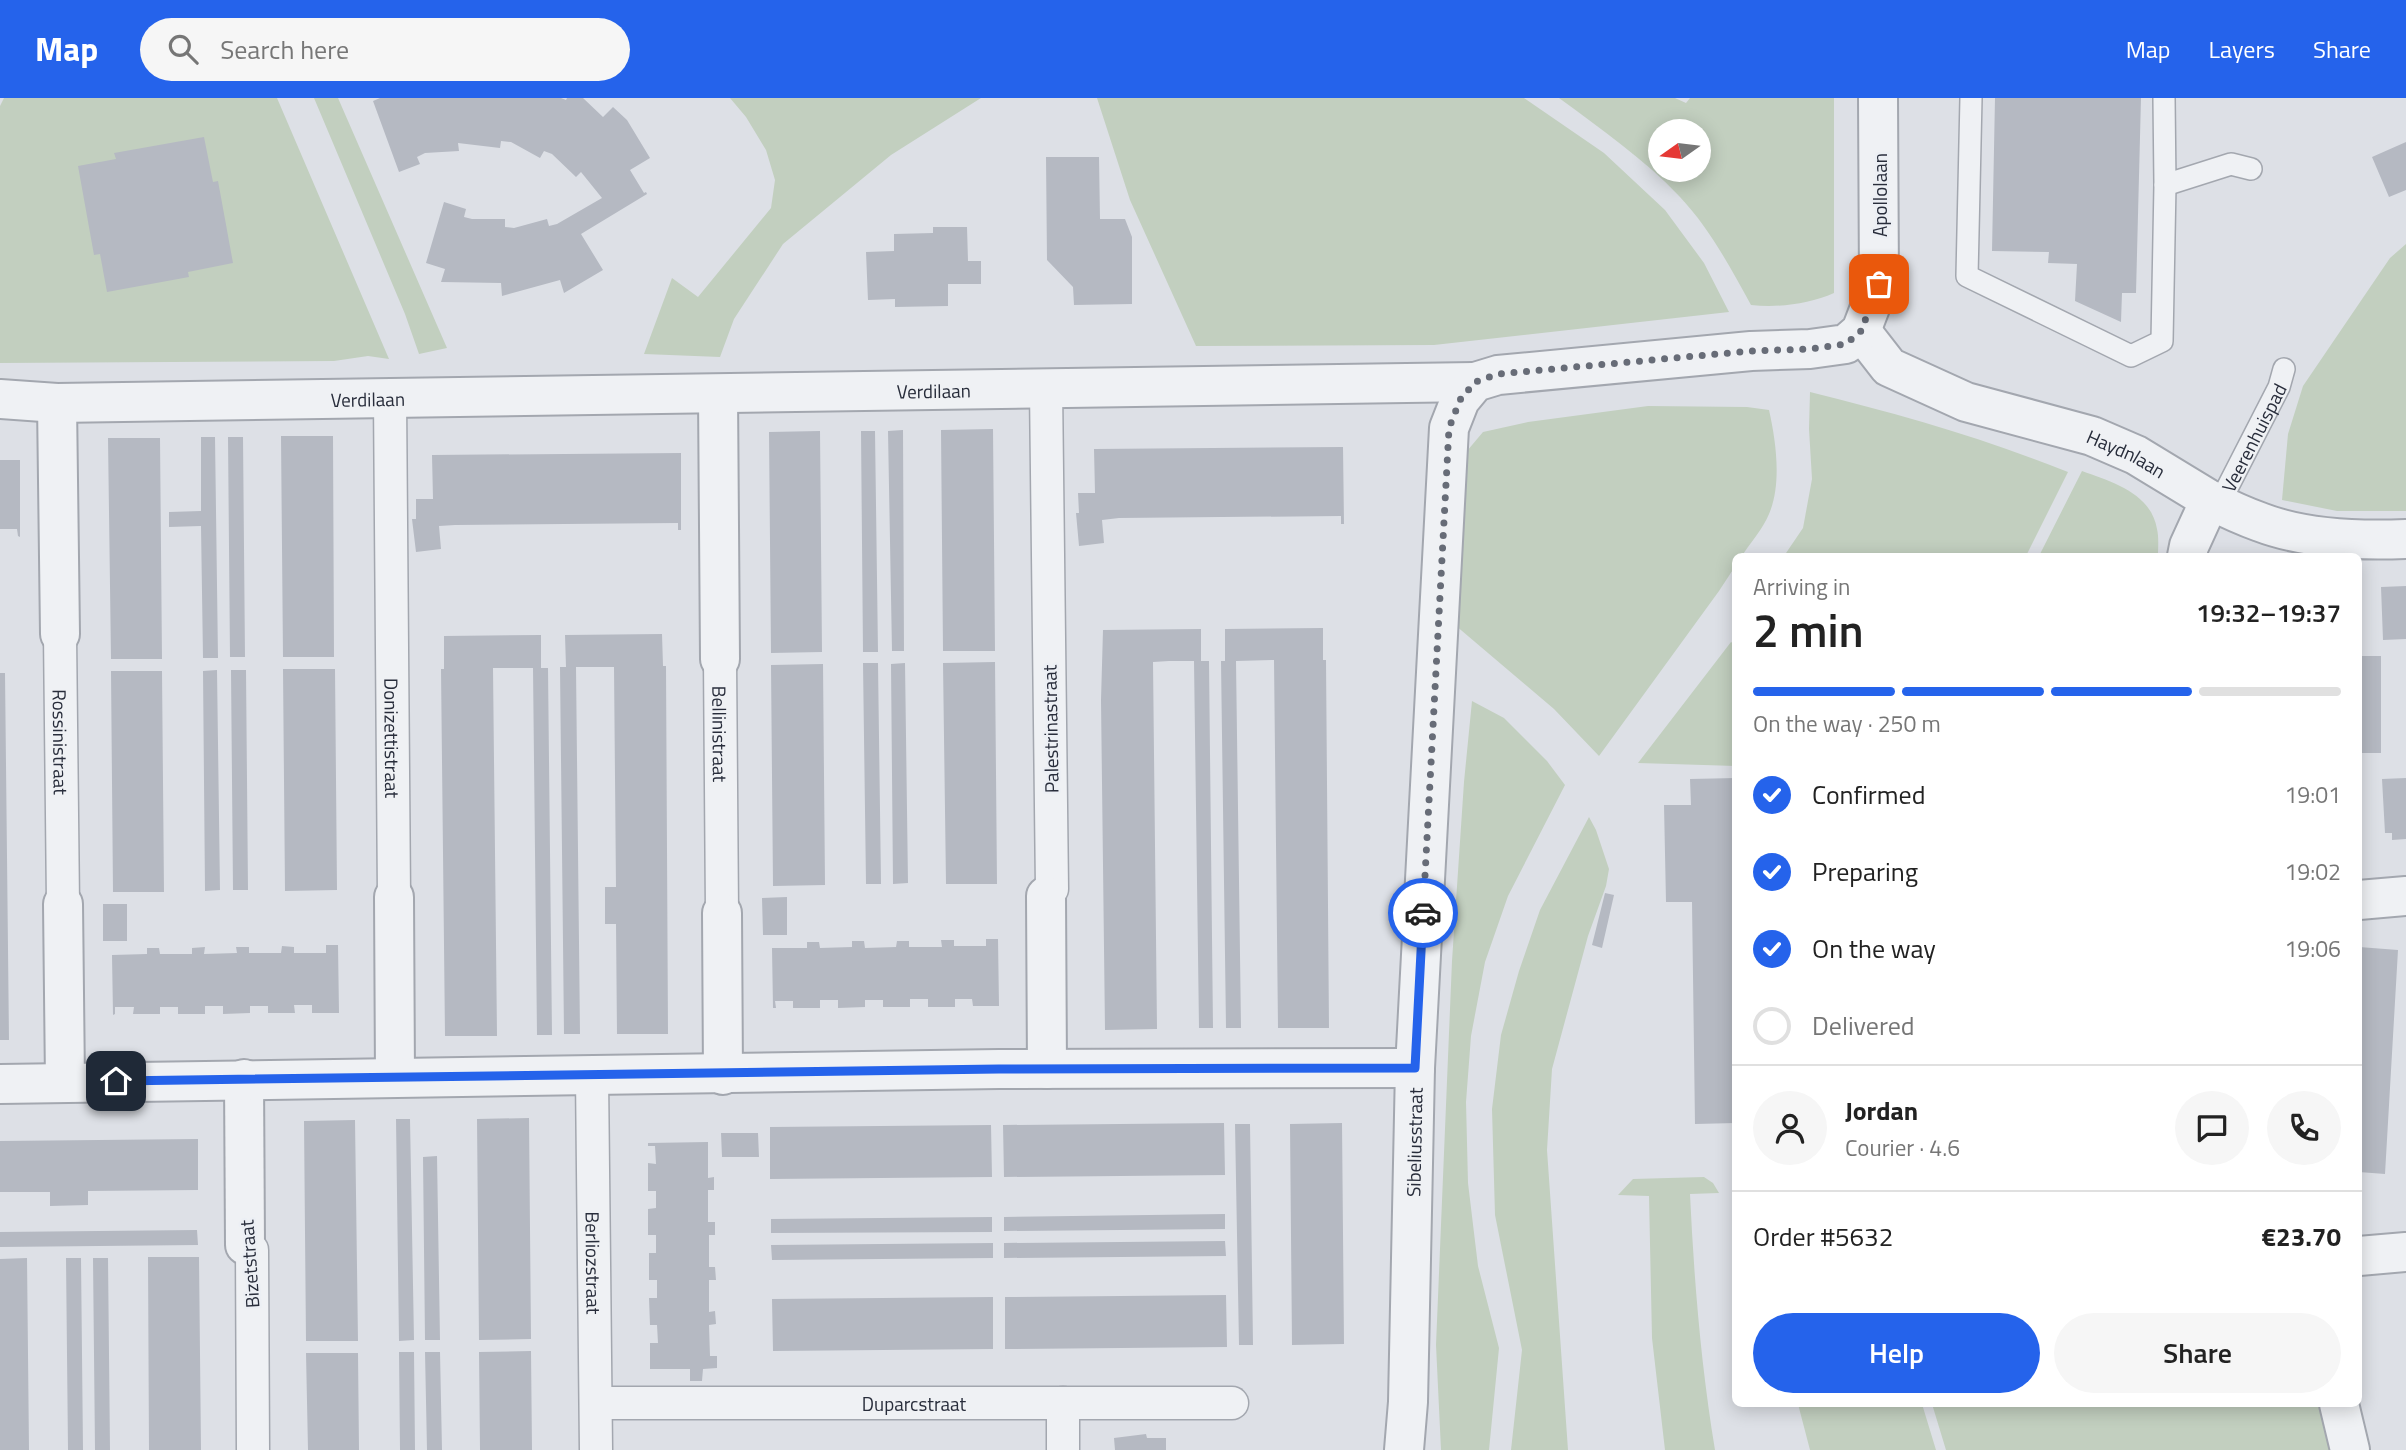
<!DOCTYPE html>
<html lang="en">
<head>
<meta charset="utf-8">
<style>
	:root { --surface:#fff; --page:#f6f6f6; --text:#222; --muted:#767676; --line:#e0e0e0; --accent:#2563eb }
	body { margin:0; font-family:"Titillium Web",sans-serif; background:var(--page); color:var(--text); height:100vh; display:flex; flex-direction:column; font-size:26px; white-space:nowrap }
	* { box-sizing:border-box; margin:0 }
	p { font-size:23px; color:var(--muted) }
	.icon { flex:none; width:38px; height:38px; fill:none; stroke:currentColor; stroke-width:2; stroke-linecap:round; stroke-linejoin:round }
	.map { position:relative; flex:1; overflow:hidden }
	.side { position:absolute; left:1732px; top:455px; width:630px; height:854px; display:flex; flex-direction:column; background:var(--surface); border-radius:10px; box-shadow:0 4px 18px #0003 }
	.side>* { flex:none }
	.needle { width:46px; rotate:256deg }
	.buttons { position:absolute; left:1648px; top:21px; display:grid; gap:14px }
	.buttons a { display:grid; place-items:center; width:63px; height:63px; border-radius:50%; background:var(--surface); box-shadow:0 4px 18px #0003; font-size:35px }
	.pin { position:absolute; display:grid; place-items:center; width:60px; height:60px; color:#fff; margin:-30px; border-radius:14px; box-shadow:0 4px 10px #0006 }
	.courier { position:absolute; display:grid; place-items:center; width:70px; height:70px; margin:-35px; border:5px solid #2563eb; border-radius:50%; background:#fff; color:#222; box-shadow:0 2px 9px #0007 }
	.head em { font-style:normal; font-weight:600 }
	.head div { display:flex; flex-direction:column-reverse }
	.head { display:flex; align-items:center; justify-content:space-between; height:119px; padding:0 21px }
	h1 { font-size:46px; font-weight:600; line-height:52px }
	.bar { display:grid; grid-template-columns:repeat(4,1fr); gap:10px 7px; align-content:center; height:84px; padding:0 21px }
	.bar i { height:9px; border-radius:5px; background:var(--line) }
	.bar .current { background:var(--accent) }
	.bar p { grid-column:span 4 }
	.line { display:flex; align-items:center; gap:18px; padding:0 21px; border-top:2px solid var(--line) }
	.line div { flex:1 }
	.round { display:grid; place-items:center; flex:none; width:74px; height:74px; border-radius:37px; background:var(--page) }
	ol { padding:0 21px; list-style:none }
	li { display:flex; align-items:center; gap:21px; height:77px }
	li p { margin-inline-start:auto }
	li .icon { padding:7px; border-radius:50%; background:var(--accent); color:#fff; stroke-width:4 }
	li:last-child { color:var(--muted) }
	li i { width:38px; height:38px; border:4px solid var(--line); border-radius:50% }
	.button { display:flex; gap:14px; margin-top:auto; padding:14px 21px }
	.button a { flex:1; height:80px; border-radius:42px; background:var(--accent); color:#fff; font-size:28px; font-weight:600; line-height:80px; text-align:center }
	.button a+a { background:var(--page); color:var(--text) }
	header { display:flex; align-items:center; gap:42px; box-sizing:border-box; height:98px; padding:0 35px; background:var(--accent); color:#fff }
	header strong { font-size:33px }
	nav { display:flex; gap:38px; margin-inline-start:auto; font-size:24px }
	.search { width:490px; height:63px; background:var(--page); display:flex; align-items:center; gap:18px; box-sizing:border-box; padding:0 24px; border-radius:38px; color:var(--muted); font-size:26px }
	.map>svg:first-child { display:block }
</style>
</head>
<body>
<header>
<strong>Map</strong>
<div class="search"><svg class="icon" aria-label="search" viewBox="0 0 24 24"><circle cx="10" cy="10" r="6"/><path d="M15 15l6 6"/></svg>Search here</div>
<nav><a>Map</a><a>Layers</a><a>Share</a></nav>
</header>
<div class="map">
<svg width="2406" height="1352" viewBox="0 0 2406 1352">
	<rect width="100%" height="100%" fill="#dde0e6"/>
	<path fill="#c2cfbf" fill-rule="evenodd" d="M4 0H277L389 261 368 258 334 263 0 265V8Z
		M314 0H338L447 250 419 256 405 216Z
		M730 0H981L891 57 783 146 734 221 720 259 644 256 672 180 698 199 771 110 775 82 766 52 746 19Z
		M1097 0H1524L1604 55 1665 112 1704 165 1729 214 1434 247 1196 248 1130 102Z
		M1559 0H1675L1686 5 1690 0H1834V195C1809 206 1778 210 1751 207 1730 169 1710 131 1680 99 1644 61 1601 31 1559 0ZM1661 33H1699V72H1661Z
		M2406 146V413H2337L2282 402 2288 336 2303 288 2390 160Z
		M1810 294C1899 316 1983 340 2068 374L2026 458H1784L1803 430 1812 381 1809 331Z
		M1648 308 1747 309 1769 312C1776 343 1782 386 1769 416 1763 431 1750 445 1742 458H1736V467L1719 493 1599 658 1554 611 1455 527 1467 353 1483 334 1528 324Z
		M2082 373C2112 384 2151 395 2157 431 2159 439 2158 450 2158 458H2039Z
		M1731 544 1736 547V668L1638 665Z
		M1472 603 1504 620 1547 663 1565 687 1508 798 1485 864 1471 938 1466 1004 1468 1085 1478 1168 1499 1250 1489 1352H1441L1436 1247 1452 863 1464 684Z
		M1589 719 1596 732 1609 771 1606 788 1588 838 1552 971 1547 1052 1568 1352H1511L1522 1252 1495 1117 1492 1011 1501 937 1519 873 1540 812Z
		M1704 1079 1713 1085 1719 1095 1690 1096C1694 1182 1701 1267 1715 1352H1665L1652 1240 1649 1098 1618 1097 1633 1081Z
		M1798 1306H1922L1936 1352H1810Z
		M1932 1306H2318L2330 1352H1946Z"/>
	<path fill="#b5b9c2" d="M380 0H561L566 2 567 0H583L603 19 613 9 627 22 650 60 630 72 644 95 646 94 647 96 581 136 603 172 564 195 560 182 502 198 501 185 441 184 445 171 426 165 444 104 466 111 464 119 472 121H505V129L514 130 547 121 549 128 557 126 602 100 581 74 576 79 552 56 544 53 540 60 511 44 501 43 500 50 458 45 459 53 425 55 417 59 420 66 399 74 373 3Z
		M1995 0H2141L2136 195H2122L2121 224 2075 203 2077 166 2048 165 2049 154 1992 153Z
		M204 39 213 84 218 83 233 165 188 174 189 179 107 194 100 156 94 157 78 68 116 61 114 55Z
		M2406 44V92L2389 99 2372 59Z
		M1046 59H1099L1100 121H1125L1132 139V206L1074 207 1073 189 1047 162Z
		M933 129H967L968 163H981V186H948V208L895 209V201L868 202 866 154 894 153V136L933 135Z
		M993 331 995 553H943L941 332Z
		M903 332 904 553H892L888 333Z
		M820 333 822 554 771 555 769 334Z
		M861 333H875L878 554H863Z
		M281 338H333L334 559H283Z
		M201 339H215L218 560H203L201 428 169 429V414L201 413Z
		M228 339H243L245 559H230Z
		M108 340H160L162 561H111Z
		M1343 349 1344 426H1341V418L1119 420 1102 422 1104 445 1079 448 1076 415H1079L1078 395H1095L1094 351Z
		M681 355V432H678V425L455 427 439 428 441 451 416 454 412 421H416V401H433L432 357Z
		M0 362H20V439L18 438 17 431H0Z
		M2406 488V541L2383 542 2381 489Z
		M1323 530V562H1326L1329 930H1278L1274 562 1236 563 1241 930H1226L1221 563H1225V531Z
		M1201 531V563H1209L1213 930H1199L1194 563H1169L1153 564 1157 931 1105 932 1101 602 1103 532Z
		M662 536 663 568H666L668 936H617L616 826H605V789H616L614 569H576L580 936H564L560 569H566L565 537Z
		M541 537V570H548L552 937H537L533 570H493L497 938H445L441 571H444V538Z
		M2362 558H2381V655H2362Z
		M995 564 997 786H946L943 565Z
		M863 565H878L881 786H866Z
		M905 565 908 785 893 786 891 566Z
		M823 566 825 787 773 788 771 567Z
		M283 571H335L337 792 285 793Z
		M217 572 220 792 205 793 203 573Z
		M231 572H246L248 792H233Z
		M111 573H162L164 794H113Z
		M0 575H5L9 942H0Z
		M1736 680V1025L1695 1026 1692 804H1666L1664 707H1691L1690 681Z
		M2406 680V741L2392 742V735H2385L2382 681Z
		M1605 795 1614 797 1602 850 1592 847Z
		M787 799V837H763L762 800Z
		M103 806H127V843H103Z
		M986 841H998L999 908H973L972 901H955V909H928V901H910V909H883V902H865V909L838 910V902H820V910H793V903H775L776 910H773L772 850H807V844H819L820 850 852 849V843H864L865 850 896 849 897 843H909V849H942L941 842H954V848H986Z
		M326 847H338L339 915H312V907H294L295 915H268V908H250V915L223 916V908H205V916H178V909H160V916H133L134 909H115V916L113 917 112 857 147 856V850H159L160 856H192V850L205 849 204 856 237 855 236 849H249V855H281L282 848 294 849V855H326Z
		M2359 849 2398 852 2385 1076 2359 1074Z
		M529 1020 531 1241 479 1242 477 1021Z
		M396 1021H410L414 1242 399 1243Z
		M355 1022 358 1243H306L304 1023Z
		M1224 1025 1225 1077 1004 1079 1003 1027Z
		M1342 1025 1344 1246 1292 1247 1290 1026Z
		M1235 1026H1250L1253 1247H1239Z
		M991 1027 992 1079 770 1081V1029Z
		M721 1035H758L759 1059H722Z
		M198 1041V1092L88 1093V1107L50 1108V1094H0V1043Z
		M708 1044V1080L714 1079V1092H708V1124H715V1137H709V1169H715L716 1182H709V1214L715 1213 716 1226 709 1227 710 1258H717V1270L703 1271 702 1283H690V1271H650V1245H658L657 1227H650L649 1200H657V1182H649V1155H656V1137H648V1111L656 1110V1093H648V1065L656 1066 655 1048H648V1045Z
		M437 1058 440 1242H425L423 1059Z
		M1225 1116V1131L1004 1133V1119Z
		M992 1119V1134L771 1135V1121Z
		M197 1132 198 1147 0 1149V1134Z
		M1225 1143 1226 1158 1004 1160V1145Z
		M993 1145V1160L772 1162 771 1147Z
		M148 1159H199L201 1352H149Z
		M27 1160 29 1352H0V1161Z
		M66 1160H81L83 1352H68Z
		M93 1160H108L110 1352H95Z
		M1226 1197 1227 1249 1005 1251V1199Z
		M993 1199V1251L773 1253 772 1201Z
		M531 1253 532 1352H480L479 1254Z
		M399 1254H414L415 1352H400Z
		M425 1254H440L442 1352H427Z
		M306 1255H358L359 1352H308Z
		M1146 1336 1147 1340H1166V1352H1115L1114 1340Z"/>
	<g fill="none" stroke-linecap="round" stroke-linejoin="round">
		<g stroke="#a3a7af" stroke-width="24">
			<g id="service">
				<path d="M1971 0 1967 178 2131 258 2162 243 2165 87"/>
				<path d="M2164 0 2165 87 2231 66 2251 71"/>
				<path id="s1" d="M2219 406 2279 289 2284 271"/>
			</g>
		</g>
		<g stroke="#a3a7af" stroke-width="35">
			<g id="pedestrian">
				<path id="s2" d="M390 300 394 799"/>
				<path id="s3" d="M60 536 63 806"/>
				<path id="s4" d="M720 561 722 815"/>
				<path d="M1046 798 1052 791 1046 290"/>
				<path id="s5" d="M592 978 596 1352"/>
				<path d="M245 1147 252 1152 253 1352"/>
				<path id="s6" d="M596 1305H1232"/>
				<path d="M1063 1305V1352"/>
			</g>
		</g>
		<g stroke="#a3a7af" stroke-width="42">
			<g id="minor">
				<path d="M718 296 720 561"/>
				<path id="s7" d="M0 301 57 305 1475 284"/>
				<path d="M57 305 60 536"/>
				<path d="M2210 402C2226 410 2243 418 2260 424 2304 441 2359 443 2406 441"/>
				<path d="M1046 798 1047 971"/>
				<path d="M394 799 395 979"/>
				<path d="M2359 802 2406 798"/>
				<path d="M63 806 65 984"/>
				<path d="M722 815 723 977"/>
				<path d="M244 981 245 1147"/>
				<path d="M0 986 999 971 1415 970"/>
				<path d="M2359 1158 2406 1154"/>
			</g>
		</g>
		<g stroke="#a3a7af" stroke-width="42">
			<g id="tertiary">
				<path id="s8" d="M1861 233 1889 269 1966 304 2092 338 2136 357 2210 402 2189 448 2187 458"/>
				<path d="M2339 1306 2350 1352"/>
				<path id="s9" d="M1404 1352 1408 1304 1415 970 1449 330 1460 302 1475 284 1498 277 1751 253 1810 251 1846 246 1861 233 1879 186 1878 0"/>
			</g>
		</g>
		<use href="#service" stroke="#eff1f4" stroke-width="21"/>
		<use href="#pedestrian" stroke="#eff1f4" stroke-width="32"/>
		<use href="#minor" stroke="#eff1f4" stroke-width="38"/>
		<use href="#tertiary" stroke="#eff1f4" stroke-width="38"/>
	</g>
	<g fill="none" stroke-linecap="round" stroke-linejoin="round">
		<path stroke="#676c77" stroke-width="7" stroke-dasharray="0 12.6" d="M1423 815 1449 330 1460 302 1475 284 1498 276 1751 253 1810 251 1846 246 1861 233 1879 186"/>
		<path stroke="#2563eb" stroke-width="9" d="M116 983 999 971 1415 970 1423 815"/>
	</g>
	<g text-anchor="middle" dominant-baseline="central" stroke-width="5" stroke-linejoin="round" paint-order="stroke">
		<g font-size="19" fill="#282d3b" stroke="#eceff4">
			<text transform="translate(1879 97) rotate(-90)">Apollolaan</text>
			<text stroke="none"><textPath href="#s7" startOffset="934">Verdilaan</textPath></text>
			<text stroke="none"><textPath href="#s7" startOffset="368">Verdilaan</textPath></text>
			<text stroke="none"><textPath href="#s1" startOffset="75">Veerenhuispad</textPath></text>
			<text stroke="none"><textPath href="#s8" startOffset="299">Haydnlaan</textPath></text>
			<text transform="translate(1050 631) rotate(-91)">Palestrinastraat</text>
			<text stroke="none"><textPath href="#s4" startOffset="75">Bellinistraat</textPath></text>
			<text stroke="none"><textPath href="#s2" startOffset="340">Donizettistraat</textPath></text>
			<text stroke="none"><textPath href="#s3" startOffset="108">Rossinistraat</textPath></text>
			<text stroke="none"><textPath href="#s9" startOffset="308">Sibeliusstraat</textPath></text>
			<text stroke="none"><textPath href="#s5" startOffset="187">Berliozstraat</textPath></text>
			<text transform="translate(249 1166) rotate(-94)">Bizetstraat</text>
			<text stroke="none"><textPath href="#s6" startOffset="318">Duparcstraat</textPath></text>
		</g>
	</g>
</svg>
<div class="buttons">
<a><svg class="needle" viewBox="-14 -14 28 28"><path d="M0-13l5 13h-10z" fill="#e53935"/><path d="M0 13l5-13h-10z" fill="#767676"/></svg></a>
</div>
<div class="pin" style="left:1879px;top:186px;background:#ea580c"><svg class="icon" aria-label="bag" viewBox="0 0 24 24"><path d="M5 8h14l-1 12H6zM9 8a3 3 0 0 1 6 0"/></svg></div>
<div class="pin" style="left:116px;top:983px;background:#1f2937"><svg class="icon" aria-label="home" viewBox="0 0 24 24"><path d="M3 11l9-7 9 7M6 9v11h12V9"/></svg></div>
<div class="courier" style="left:1423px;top:815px"><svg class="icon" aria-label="car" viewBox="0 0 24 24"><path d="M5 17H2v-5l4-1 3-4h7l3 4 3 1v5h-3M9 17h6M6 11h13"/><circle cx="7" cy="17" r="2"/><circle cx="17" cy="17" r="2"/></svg></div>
<section class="side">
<div class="head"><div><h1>2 min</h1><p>Arriving in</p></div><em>19:32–19:37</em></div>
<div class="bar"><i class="current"></i><i class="current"></i><i class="current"></i><i></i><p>On the way · 250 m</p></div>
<ol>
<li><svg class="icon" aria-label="check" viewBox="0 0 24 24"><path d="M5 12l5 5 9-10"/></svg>Confirmed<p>19:01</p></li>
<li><svg class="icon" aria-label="check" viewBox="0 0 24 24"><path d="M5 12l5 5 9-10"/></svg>Preparing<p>19:02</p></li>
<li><svg class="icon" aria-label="check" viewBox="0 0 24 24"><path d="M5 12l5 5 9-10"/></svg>On the way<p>19:06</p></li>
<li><i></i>Delivered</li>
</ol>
<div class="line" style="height:126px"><a class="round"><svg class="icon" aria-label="person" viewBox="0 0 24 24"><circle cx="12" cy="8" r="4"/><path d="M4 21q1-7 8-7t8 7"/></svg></a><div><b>Jordan</b><p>Courier · 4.6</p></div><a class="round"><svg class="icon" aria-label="chat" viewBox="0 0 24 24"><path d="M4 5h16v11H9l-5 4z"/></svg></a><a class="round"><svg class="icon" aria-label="phone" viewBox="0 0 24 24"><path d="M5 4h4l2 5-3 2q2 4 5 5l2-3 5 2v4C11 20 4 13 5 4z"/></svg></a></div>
<div class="line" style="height:91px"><div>Order #5632</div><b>€23.70</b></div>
<div class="button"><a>Help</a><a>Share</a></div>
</section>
</div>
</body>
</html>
